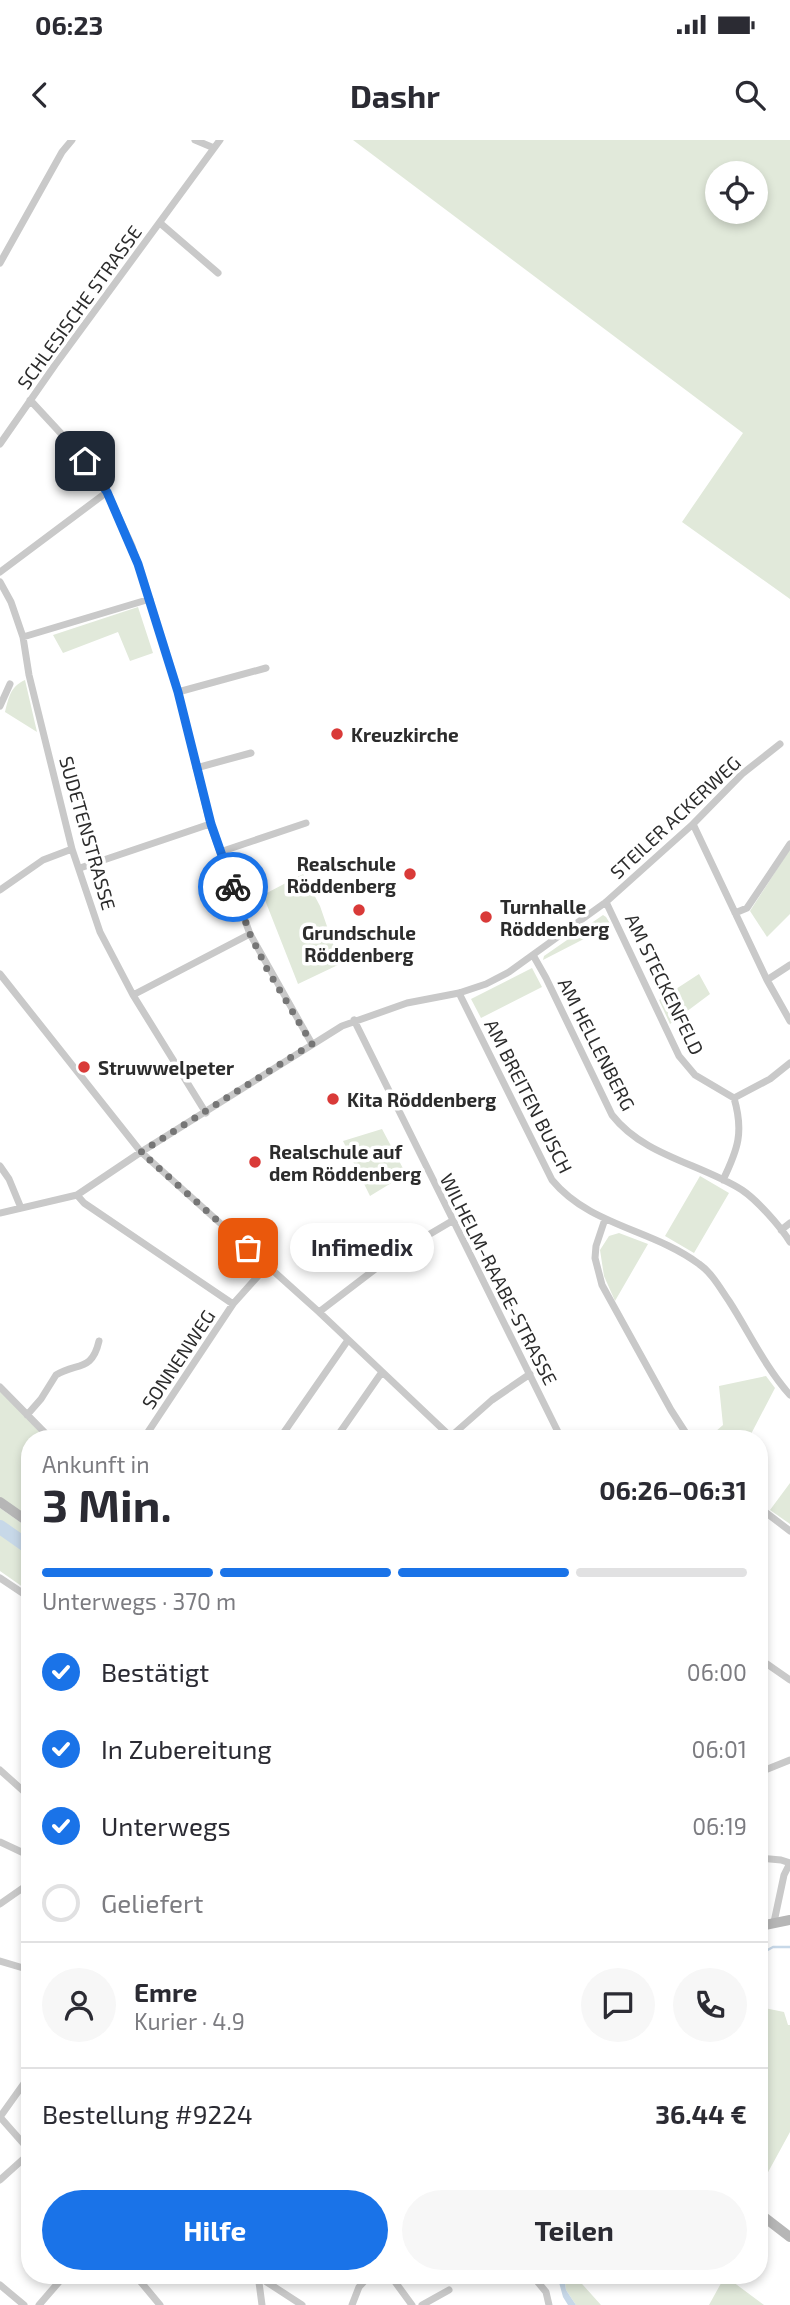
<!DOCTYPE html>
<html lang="de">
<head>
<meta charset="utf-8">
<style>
	:root { --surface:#fff; --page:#f7f7f7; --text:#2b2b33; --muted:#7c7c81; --line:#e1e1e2; --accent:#1a73e8 }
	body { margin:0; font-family:"Exo 2",sans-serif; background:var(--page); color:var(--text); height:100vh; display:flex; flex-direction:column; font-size:26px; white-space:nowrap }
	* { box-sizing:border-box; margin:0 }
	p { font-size:23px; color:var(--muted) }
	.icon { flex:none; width:38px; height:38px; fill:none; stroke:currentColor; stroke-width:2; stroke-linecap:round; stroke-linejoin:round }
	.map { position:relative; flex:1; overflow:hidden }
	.side { position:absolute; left:21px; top:1290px; width:747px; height:854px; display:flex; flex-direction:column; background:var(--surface); border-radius:28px; box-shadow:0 4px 10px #0003 }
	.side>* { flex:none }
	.fabs { position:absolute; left:705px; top:21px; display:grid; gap:14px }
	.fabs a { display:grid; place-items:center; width:63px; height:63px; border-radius:50%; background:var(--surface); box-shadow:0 4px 10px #0003; font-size:35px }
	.pin { position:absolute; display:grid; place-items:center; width:60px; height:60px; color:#fff; margin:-30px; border-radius:14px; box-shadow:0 4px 10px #0006 }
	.courier { position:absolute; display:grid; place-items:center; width:70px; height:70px; margin:-35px; border:5px solid #1a73e8; border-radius:50%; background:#fff; color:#222; box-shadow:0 2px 9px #0007 }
	.bubble { position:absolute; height:49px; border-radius:24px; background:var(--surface); box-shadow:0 4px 10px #0003; font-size:23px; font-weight:700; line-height:49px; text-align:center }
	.head em { font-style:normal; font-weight:700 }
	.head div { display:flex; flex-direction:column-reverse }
	.head { display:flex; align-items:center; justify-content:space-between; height:119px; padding:0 21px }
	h1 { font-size:46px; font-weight:700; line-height:52px }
	.bar { display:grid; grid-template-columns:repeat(4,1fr); gap:10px 7px; align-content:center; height:84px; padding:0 21px }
	.bar i { height:9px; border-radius:5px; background:var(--line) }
	.bar .current { background:var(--accent) }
	.bar p { grid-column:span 4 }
	.line { display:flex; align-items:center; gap:18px; padding:0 21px; border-top:2px solid var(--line) }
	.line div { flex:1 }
	.round { display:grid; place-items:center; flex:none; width:74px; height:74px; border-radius:37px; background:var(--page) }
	ol { padding:0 21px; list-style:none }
	li { display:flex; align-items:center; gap:21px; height:77px }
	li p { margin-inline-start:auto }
	li .icon { padding:7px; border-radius:50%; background:var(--accent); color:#fff; stroke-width:4 }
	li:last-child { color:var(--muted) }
	li i { width:38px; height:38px; border:4px solid var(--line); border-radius:50% }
	.button { display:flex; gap:14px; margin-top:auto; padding:14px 21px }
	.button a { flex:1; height:80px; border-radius:42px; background:var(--accent); color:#fff; font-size:28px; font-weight:700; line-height:80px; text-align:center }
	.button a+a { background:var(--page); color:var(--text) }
	.status { display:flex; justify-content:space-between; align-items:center; height:49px; padding:0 35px; background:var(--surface); direction:ltr }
	.status svg { height:19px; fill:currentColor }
	header { display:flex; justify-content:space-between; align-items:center; height:91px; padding:0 21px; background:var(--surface); font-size:32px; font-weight:700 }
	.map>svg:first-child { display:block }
</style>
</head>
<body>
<div class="status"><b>06:23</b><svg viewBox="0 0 49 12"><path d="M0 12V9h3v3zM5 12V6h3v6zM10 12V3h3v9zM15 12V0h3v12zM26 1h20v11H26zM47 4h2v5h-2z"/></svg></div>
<header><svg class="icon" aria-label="back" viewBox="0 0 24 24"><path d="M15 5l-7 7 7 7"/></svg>Dashr<svg class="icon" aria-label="search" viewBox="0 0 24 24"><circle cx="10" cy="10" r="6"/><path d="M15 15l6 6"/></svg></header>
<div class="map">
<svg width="790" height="2165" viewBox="0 0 790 2165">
	<rect width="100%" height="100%" fill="#fff"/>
	<path fill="#e1e9da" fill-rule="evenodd" d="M353 0H790V459L682 382 743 293ZM718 33H756V72H718Z
		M138 467 153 513 130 521 118 492 63 513 53 495Z
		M25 540 37 592 5 572C9 557 10 547 25 540Z
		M790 709V774L767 797 750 771Z
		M303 734 320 766 340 824 298 844 263 755Z
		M603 775 606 777 611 785 543 820 544 816Z
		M532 828 542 847 481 878 471 859Z
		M699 834 710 854 670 884 659 860Z
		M382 989 406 1034 370 1056 343 1001Z
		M700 1036 729 1053 694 1113 665 1096Z
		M619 1093 648 1104 615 1161 604 1136 600 1110 609 1096Z
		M766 1236 775 1248 750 1296 746 1298H708L723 1285 719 1246Z
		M0 1250 47 1298H30V1378L0 1357Z
		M790 1343V1384L770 1370Z
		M0 1368 30 1389V1452L0 1431Z
		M760 1867 784 1872 788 1885H790V1992L760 2047Z
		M564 2135H574L601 2165H576L566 2150Z
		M725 2136 764 2165H709Z"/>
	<path fill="#c7d8e8" d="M557 2135 564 2136 566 2150 576 2165H568L563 2157Z"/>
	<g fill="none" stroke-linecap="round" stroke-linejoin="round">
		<path stroke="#c7d8e8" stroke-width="2.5" d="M764 1812 773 1807H790"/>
		<path stroke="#c7d8e8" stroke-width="14" d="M0 1387 30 1408"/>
		<path stroke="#c9c9c9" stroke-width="7" d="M195 0 214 8
			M160 83 218 133
			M0 123 62 12 72 0
			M30 260 68 301 107 352 132 406 178 552 210 684 220 712 250 794 312 904
			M0 304 55 225 220 0
			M0 432 107 352
			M0 442 11 462 23 497 29 535 72 709 100 792 133 855 206 973
			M23 497 150 459
			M178 552 266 528
			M0 566 10 544
			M196 628 251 613
			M693 684 767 840 790 881
			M220 712 306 683
			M80 728 210 684
			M0 750 43 720 72 709
			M606 762 679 916 695 935 734 958C744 992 738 1009 723 1040
			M735 773 747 768 790 704
			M533 815 546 838 612 975C644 1016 699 1023 742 1050 757 1060 781 1087 790 1102
			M0 834 141 1012 319 1172 451 1297
			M767 840 790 825
			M459 853 552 1040C590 1086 652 1089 699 1124 712 1133 720 1148 729 1161 749 1192 765 1227 790 1255
			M133 855 250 794
			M354 880 561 1298
			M734 958 770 939 790 923
			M0 1026 9 1039 21 1068
			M77 1055 84 1063 233 1164
			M0 1073 77 1055 141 1012 342 886 407 863 459 853 486 844 509 832 606 762 693 684 742 634 780 604
			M605 1079 596 1106 595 1118 602 1145 671 1270 689 1298
			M781 1090 790 1083
			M319 1172 391 1117 452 1081
			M0 1247 50 1298
			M27 1275 41 1259 56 1235C77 1222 92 1232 99 1201
			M144 1298 233 1164 267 1126
			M280 1298 348 1200
			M336 1298 382 1232
			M449 1298 492 1260 530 1234
			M760 1368 790 1391
			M0 1438 30 1458
			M760 1519 790 1540
			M0 1630 30 1657
			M760 1632 790 1620
			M0 1702 30 1716
			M760 1718 781 1720 790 1723
			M0 1764 30 1743
			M774 1782 784 1735 790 1723
			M0 1821 30 1830
			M30 1935 0 1977 30 2011
			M0 2040 30 2013
			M135 2135 160 2165
			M258 2135 262 2165
			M390 2135 412 2165
			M532 2135 546 2152 549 2165
			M259 2137 302 2165
			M0 2145 24 2165
			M39 2165 65 2135
			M352 2165 359 2147 370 2135
			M422 2165 449 2150"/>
		<path stroke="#b6b6b6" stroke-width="10" d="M0 1362 30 1383
			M760 1786 790 1780
			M760 2074 790 2097"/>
	</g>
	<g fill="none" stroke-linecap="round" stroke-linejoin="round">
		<path stroke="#767676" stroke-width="7" stroke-dasharray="0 12.6" d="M233 747 250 794 267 829 312 904 141 1012 248 1108"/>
		<path stroke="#1a73e8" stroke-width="9" d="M85 321 107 352 138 424 178 552 211 684 233 747"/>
	</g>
	<g fill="#d93a38" stroke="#fff" stroke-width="2.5">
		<circle cx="337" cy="594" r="7"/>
		<circle cx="410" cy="734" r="7"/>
		<circle cx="359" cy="770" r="7"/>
		<circle cx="486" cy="777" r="7"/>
		<circle cx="84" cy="927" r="7"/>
		<circle cx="333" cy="959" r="7"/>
		<circle cx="255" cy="1022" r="7"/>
	</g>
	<g text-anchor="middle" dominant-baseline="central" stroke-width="7" stroke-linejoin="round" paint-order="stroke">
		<g font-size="19" fill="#2c2c2c" stroke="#fff">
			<text transform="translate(79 167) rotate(-54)">SCHLESISCHE STRASSE</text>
			<text transform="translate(675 677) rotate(-43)">STEILER ACKERWEG</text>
			<text transform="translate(88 693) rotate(74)">SUDETENSTRASSE</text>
			<text transform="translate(665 844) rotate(64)">AM STECKENFELD</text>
			<text transform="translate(597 904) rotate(63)">AM HELLENBERG</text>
			<text transform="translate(529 956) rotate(63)">AM BREITEN BUSCH</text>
			<text transform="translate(499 1139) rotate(63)">WILHELM-RAABE-STRASSE</text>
			<text transform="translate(178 1219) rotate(-56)">SONNENWEG</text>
		</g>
		<g font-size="19" font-weight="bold" fill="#2c2c2c" stroke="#fff" text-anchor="start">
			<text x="351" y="594">Kreuzkirche</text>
			<text x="396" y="723" text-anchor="end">Realschule<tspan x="396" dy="22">Röddenberg</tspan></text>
			<text x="500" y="766">Turnhalle<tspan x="500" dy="22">Röddenberg</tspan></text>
			<text x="359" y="792" text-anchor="middle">Grundschule<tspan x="359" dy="22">Röddenberg</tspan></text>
			<text x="98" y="927">Struwwelpeter</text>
			<text x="347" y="959">Kita Röddenberg</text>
			<text x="269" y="1011">Realschule auf<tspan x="269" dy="22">dem Röddenberg</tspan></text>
		</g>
	</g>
</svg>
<div class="fabs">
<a><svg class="icon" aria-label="locate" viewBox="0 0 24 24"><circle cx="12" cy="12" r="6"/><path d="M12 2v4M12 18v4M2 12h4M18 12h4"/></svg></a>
</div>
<div class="pin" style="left:248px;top:1108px;background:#ea580c"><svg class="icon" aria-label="bag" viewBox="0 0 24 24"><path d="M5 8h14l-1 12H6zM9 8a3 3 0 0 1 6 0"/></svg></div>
<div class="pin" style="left:85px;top:321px;background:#1f2937"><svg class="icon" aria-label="home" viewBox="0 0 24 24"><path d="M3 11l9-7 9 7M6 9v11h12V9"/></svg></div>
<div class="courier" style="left:233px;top:747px"><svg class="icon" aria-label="bike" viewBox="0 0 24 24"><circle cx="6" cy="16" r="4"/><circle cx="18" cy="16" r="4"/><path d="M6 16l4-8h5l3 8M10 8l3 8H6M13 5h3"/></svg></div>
<div class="bubble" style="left:290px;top:1083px;width:144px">Infimedix</div>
<section class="side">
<div class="head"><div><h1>3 Min.</h1><p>Ankunft in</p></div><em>06:26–06:31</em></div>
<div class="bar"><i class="current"></i><i class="current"></i><i class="current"></i><i></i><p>Unterwegs · 370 m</p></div>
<ol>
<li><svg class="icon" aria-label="check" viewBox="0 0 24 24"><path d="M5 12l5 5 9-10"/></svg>Bestätigt<p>06:00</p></li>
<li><svg class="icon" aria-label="check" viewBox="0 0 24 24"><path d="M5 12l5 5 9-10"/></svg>In Zubereitung<p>06:01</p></li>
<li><svg class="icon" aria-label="check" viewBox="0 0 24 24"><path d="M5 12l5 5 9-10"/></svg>Unterwegs<p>06:19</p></li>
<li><i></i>Geliefert</li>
</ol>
<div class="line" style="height:126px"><a class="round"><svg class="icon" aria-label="person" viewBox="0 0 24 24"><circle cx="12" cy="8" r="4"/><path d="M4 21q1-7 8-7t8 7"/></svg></a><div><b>Emre</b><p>Kurier · 4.9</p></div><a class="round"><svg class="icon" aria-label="chat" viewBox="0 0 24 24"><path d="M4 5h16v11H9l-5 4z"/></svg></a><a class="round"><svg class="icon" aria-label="phone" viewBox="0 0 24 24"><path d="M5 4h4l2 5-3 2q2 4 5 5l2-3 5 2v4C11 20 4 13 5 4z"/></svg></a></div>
<div class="line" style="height:91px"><div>Bestellung #9224</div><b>36.44 €</b></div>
<div class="button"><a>Hilfe</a><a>Teilen</a></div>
</section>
</div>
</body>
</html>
